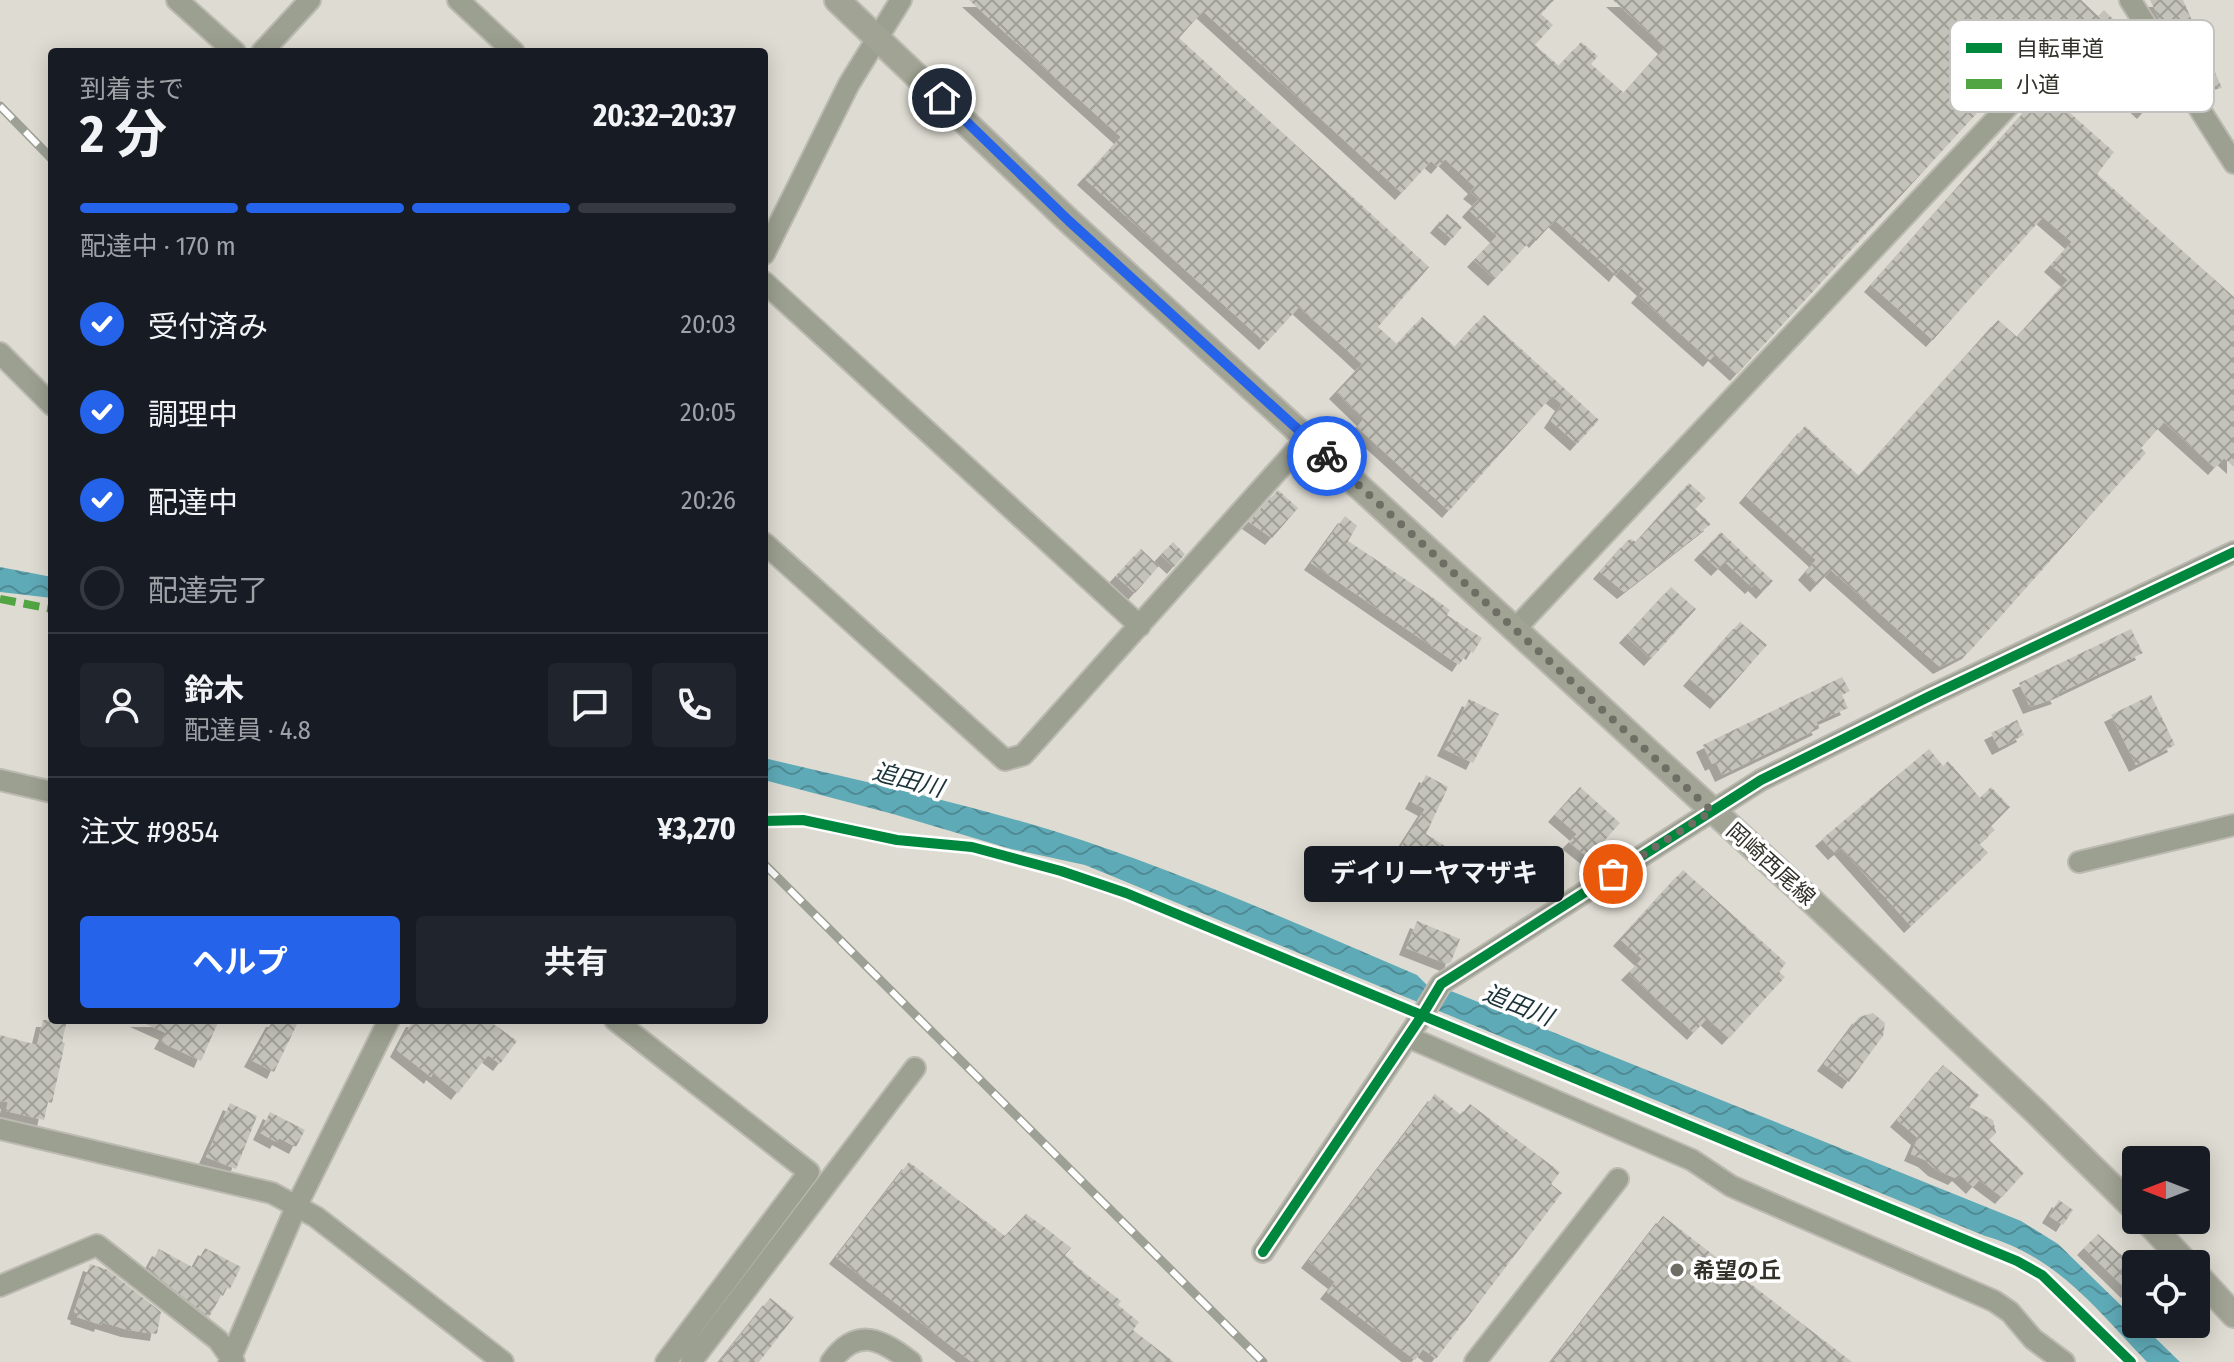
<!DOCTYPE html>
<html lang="ja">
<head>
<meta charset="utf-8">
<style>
	:root { --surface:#171b24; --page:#20242c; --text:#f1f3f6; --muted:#9ea1a6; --line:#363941; --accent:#2563eb }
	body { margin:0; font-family:"Fira Sans Condensed","Noto Sans JP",sans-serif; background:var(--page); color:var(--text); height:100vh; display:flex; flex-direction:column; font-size:30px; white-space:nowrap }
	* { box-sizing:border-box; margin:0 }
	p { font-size:26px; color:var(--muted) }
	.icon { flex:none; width:44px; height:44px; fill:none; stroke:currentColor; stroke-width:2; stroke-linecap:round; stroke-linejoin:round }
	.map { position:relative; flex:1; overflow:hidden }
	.drawer { position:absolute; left:48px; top:48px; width:720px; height:976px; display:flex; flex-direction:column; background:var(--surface); border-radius:8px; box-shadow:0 4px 20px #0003 }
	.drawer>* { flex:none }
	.needle { width:52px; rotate:270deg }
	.buttons { position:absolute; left:2122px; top:1146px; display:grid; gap:16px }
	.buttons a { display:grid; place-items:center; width:88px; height:88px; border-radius:8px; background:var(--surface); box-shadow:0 4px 20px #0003; font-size:40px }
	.pin { position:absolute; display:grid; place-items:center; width:68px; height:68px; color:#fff; margin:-34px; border:4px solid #fff; border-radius:50%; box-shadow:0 2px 8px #0007 }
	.courier { position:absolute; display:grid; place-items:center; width:80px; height:80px; margin:-40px; border:6px solid #2563eb; border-radius:50%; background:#fff; color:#222; box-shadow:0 2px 10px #0007 }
	.bubble { position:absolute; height:56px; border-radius:8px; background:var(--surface); box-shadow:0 4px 20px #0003; font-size:26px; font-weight:700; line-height:56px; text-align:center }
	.head em { font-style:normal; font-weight:700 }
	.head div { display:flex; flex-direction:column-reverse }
	.head { display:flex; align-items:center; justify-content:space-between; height:136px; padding:0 32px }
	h1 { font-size:52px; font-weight:700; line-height:60px }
	.bar { display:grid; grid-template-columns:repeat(4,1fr); gap:12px 8px; align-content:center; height:96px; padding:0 32px }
	.bar i { height:10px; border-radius:6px; background:var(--line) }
	.bar .active { background:var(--accent) }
	.bar p { grid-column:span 4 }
	.line { display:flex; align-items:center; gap:20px; padding:0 32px; border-top:2px solid var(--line) }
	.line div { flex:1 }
	.round { display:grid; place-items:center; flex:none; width:84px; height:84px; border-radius:8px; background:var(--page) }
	ol { padding:0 32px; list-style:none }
	li { display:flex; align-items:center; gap:24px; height:88px }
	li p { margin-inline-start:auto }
	li .icon { padding:8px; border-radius:50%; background:var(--accent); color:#fff; stroke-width:4 }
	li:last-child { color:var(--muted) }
	li i { width:44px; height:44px; border:4px solid var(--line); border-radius:50% }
	.cta { display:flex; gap:16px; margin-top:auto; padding:16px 32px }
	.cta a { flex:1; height:92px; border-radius:8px; background:var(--accent); color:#fff; font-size:32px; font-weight:700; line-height:92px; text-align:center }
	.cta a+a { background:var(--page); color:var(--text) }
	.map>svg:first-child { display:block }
</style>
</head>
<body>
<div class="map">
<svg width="2234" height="1362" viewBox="0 0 2234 1362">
	<defs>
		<pattern id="water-waves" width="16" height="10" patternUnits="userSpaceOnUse" patternTransform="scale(2)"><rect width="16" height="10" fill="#5faab7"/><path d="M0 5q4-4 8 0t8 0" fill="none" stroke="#4f8b95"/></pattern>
		<pattern id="building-cross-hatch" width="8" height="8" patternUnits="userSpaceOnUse" patternTransform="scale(2)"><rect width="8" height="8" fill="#c4c3ba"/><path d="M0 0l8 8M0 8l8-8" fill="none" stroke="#a09f97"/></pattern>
		<filter id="shadow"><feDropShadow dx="-7" dy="7" stdDeviation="0" flood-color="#0004"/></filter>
	</defs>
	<rect width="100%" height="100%" fill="#dedcd2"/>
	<path fill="url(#water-waves)" d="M0 567 52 577V598L0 592Z
		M764 758C861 781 959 802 1054 831 1178 870 1297 924 1417 975L1431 989 1420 1003 1085 865 1011 849 893 814 764 780Z
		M1446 989 2021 1221 2058 1244 2136 1320V1324H2141L2180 1362H2147C2096 1309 2058 1257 1985 1236L1434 1009Z"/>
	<path fill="url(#building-cross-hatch)" filter="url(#shadow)" d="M969 0H1554L1541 14 1553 25 1535 45 1559 66 1581 42 1598 56 1591 64 1624 93 1665 47 1613 0H2081L2098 16 2104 10 2118 24 2114 27 2122 34 2120 36 2138 51 2133 57 2146 69 2140 76 2160 94 2144 112 2077 50 2058 71 2059 61 2051 53 2039 55 2033 50 2022 62 2015 55 1992 81 2000 88 1737 374 1715 354 1710 360 1638 296 1644 289 1621 268 1616 275 1555 220 1536 241 1533 238 1495 279 1474 260 1497 236 1469 210 1479 199 1470 192 1475 187 1445 159 1438 167 1431 161 1402 193 1203 11 1179 38 1429 267 1378 327 1397 344 1422 317 1455 347 1484 315 1599 420 1577 444 1551 421 1562 404 1552 396 1449 511 1357 427 1364 419 1336 392 1362 364 1347 350 1299 307 1266 343 1084 178 1121 137Z
		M2150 0H2183L2222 88 2204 92 2201 71 2190 70 2191 22 2166 33Z
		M2044 90 2114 152 2097 174 2234 297V467L2224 458 2215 468 2164 422 2141 448 2146 453 1969 652 1940 667 1831 570 1817 585 1805 573 1816 560 1746 496 1805 426 1859 476 1998 320 2017 337 2068 280 2051 265 2072 242 2043 217 1933 340 1871 285Z
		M1447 214 1462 227 1452 239 1437 226Z
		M1689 483 1706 498 1695 509 1711 524 1624 592 1600 572 1627 541 1631 539 1636 542Z
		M1278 490 1298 508 1272 538 1249 522Z
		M1345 516 1357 526 1348 541 1429 595 1450 610 1447 615 1482 638 1473 653 1469 650 1459 665 1311 563Z
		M1721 532 1773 581 1763 592 1755 584 1752 587 1725 562 1718 569 1701 553Z
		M1173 542 1185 554 1174 567 1161 555Z
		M1141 549 1159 566 1135 593 1116 576Z
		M1671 587 1696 609 1651 659 1626 636Z
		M1740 622 1767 645 1717 702 1690 679Z
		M2131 629 2143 653 2057 694 2059 697 2030 707 2019 683Z
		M1842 677 1850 691 1842 695 1848 708 1816 722 1820 728 1722 775 1716 762 1712 764 1703 745Z
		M2151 695 2175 745 2136 765 2111 715Z
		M1469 699 1499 714 1473 763 1444 749Z
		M2017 720 2024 735 1999 748 1991 733Z
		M1929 749 1943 766 1948 761 1980 798 1991 787 2010 807 1991 826 1995 830 1979 844 1988 853 1911 926 1841 848 1835 853 1822 839Z
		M1426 775 1448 787 1426 834 1448 848 1434 870 1400 848 1425 809 1412 802Z
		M1580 787 1620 823 1589 858 1569 842 1577 834 1555 815Z
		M1683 870 1786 963 1779 972 1785 977 1729 1038 1707 1018 1694 1033 1628 973 1642 959 1620 939Z
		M1417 921 1460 939 1451 962 1447 964 1406 948Z
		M1873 1013 1885 1023 1883 1036 1849 1082 1824 1064 1859 1017Z
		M43 1020H67L62 1042 65 1043 52 1103 48 1102 44 1120 6 1111 8 1102 0 1101V1035L37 1045Z
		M137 1020H219L201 1061 161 1042 166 1033Z
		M273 1020H299L274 1072 251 1060Z
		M413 1020H488L517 1041 500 1064 488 1055 458 1093 433 1073 431 1077 397 1050Z
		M1943 1065 1979 1095 1969 1107 1993 1120 1996 1133 1989 1140 2024 1173 2002 1197 1979 1180 1973 1187 1959 1174 1955 1178 1935 1169 1925 1160 1911 1154 1918 1138 1897 1120Z
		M1435 1094 1461 1115 1470 1104 1560 1172 1551 1184 1562 1193 1436 1359 1423 1349 1415 1360 1327 1292 1335 1282 1308 1261Z
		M230 1103 257 1116 236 1169 206 1157Z
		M270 1112 305 1130 296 1147 279 1138 277 1142 260 1133Z
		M909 1162 1005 1236 1026 1214 1047 1229 1071 1248 1065 1255 1074 1262 1072 1263 1121 1301 1118 1305 1139 1322 1133 1330 1174 1362H972L836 1257Z
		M2059 1200 2073 1210 2063 1225 2049 1216Z
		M1663 1216 1791 1315 1852 1362H1551Z
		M2098 1234 2136 1268V1283L2128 1291 2084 1248Z
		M205 1248 241 1267 230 1289 226 1287 209 1317 148 1269 159 1249 194 1268Z
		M90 1264 108 1270 161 1312 157 1334 128 1330 102 1322 101 1325 77 1317 78 1314 74 1312Z
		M770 1298 794 1317 759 1362H719Z"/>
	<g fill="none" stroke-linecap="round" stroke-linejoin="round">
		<g stroke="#bbb9b1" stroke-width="24">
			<path id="minor" d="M177 0 235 52
				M458 0 514 52
				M2130 0 2234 163
				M262 52 310 0
				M764 254 849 84 901 0
				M764 282 1140 626
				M0 353 52 405
				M764 543 1005 760 1023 755 1307 438
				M1514 630 2047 65
				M0 780 52 792
				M2079 862 2234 825
				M615 1020 809 1172 666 1362
				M1408 1037 1692 1160 1731 1186 1994 1301 2010 1312 2033 1339 2064 1362
				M0 1129 272 1193 316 1217 503 1362
				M1263 1252 1423 1014 1441 984 1761 780 1928 697 2234 552
				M0 1286 97 1245 218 1340 234 1362
				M229 1362 297 1205 389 1020
				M691 1362 915 1068
				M831 1362C857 1326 881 1339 911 1362
				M1475 1362 1618 1179"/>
		</g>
		<g stroke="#bbb9b1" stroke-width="28">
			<path id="major" d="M837 0 1069 221 1815 904 2035 1111 2136 1210
				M2146 1220 2187 1264
				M2196 1274 2234 1315"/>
		</g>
		<use href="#minor" stroke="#9ca090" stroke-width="20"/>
		<use href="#major" stroke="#a1a494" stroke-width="24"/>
		<g stroke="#9da094" stroke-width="9">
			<path id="rail" d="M0 106 52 159
				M764 864 1263 1362"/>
		</g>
		<use href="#rail" stroke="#fff" stroke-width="6" stroke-dasharray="18" stroke-linecap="butt"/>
		<path stroke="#52a543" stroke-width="8" stroke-dasharray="16 8" stroke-linecap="butt" d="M0 599 52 609"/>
		<g stroke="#fff" stroke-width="15">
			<path id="cycleway" d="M764 821 803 820 897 840 972 847 1061 871 1126 893 2017 1261 2042 1275 2131 1362
				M1263 1252 1423 1014 1441 984 1761 780 1928 697 2234 552"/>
		</g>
		<use href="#cycleway" stroke="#00873e" stroke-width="10"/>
	</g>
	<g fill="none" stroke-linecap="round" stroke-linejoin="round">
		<path stroke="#6f6e65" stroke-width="8" stroke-dasharray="0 14.4" d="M1327 456 1712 811 1613 874"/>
		<path stroke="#2563eb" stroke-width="10" d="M942 98 1069 221 1327 456"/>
	</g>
	<circle fill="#6f6e65" stroke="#fff" stroke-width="3" cx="1677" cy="1270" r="8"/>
	<g text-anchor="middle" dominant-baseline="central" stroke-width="7" stroke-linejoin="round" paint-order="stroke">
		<g font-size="22" fill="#33322a" stroke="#fff">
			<text transform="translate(1771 864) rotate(42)">岡崎西尾線</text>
		</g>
		<g font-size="22" font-weight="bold" fill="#33322a" stroke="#fff" text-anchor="start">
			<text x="1693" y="1270">希望の丘</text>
		</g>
		<g font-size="24" font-style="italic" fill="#1c3439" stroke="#fff">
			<text transform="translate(908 780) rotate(15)">追田川</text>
			<text transform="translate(1518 1005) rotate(22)">追田川</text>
		</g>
	</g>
	<rect x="1950" y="20" width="264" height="92" rx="12" fill="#fff" stroke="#c2c2bf" stroke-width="2"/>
	<rect x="1966" y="43" width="36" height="10" fill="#00873e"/>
	<rect x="1966" y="79" width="36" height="10" fill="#52a543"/>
	<g font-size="22" fill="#33322a">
		<text x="2016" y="56">自転車道</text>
		<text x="2016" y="92">小道</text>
	</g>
</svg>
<div class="buttons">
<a><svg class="needle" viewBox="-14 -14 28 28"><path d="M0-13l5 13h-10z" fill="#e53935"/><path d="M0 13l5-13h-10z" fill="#9ea1a6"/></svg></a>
<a><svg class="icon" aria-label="locate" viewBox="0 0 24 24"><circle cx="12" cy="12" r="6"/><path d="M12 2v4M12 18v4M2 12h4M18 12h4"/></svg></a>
</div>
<div class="pin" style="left:1613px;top:874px;background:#ea580c"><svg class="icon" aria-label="bag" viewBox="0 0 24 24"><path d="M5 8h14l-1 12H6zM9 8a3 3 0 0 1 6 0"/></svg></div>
<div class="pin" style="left:942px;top:98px;background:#1f2937"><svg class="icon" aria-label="home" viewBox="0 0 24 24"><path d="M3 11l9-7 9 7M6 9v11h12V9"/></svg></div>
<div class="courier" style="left:1327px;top:456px"><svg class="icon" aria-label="bike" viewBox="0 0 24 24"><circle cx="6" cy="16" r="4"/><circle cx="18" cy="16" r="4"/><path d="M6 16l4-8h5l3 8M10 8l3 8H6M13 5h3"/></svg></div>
<div class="bubble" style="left:1304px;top:846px;width:260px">デイリーヤマザキ</div>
<section class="drawer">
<div class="head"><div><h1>2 分</h1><p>到着まで</p></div><em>20:32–20:37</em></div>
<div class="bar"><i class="active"></i><i class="active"></i><i class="active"></i><i></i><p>配達中 · 170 m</p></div>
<ol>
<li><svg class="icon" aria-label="check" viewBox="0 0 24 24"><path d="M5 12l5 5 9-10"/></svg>受付済み<p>20:03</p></li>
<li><svg class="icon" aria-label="check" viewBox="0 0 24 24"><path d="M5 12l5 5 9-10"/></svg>調理中<p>20:05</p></li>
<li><svg class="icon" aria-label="check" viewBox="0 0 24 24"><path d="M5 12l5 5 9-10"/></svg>配達中<p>20:26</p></li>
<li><i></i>配達完了</li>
</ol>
<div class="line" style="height:144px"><a class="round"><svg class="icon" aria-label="person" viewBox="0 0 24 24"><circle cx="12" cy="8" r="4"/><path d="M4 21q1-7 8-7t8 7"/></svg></a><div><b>鈴木</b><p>配達員 · 4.8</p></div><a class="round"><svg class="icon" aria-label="chat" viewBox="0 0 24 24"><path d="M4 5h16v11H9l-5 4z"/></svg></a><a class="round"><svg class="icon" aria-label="phone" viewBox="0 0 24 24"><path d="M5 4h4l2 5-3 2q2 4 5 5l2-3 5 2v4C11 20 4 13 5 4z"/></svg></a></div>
<div class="line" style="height:104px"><div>注文 #9854</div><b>¥3,270</b></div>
<div class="cta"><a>ヘルプ</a><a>共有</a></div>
</section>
</div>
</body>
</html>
